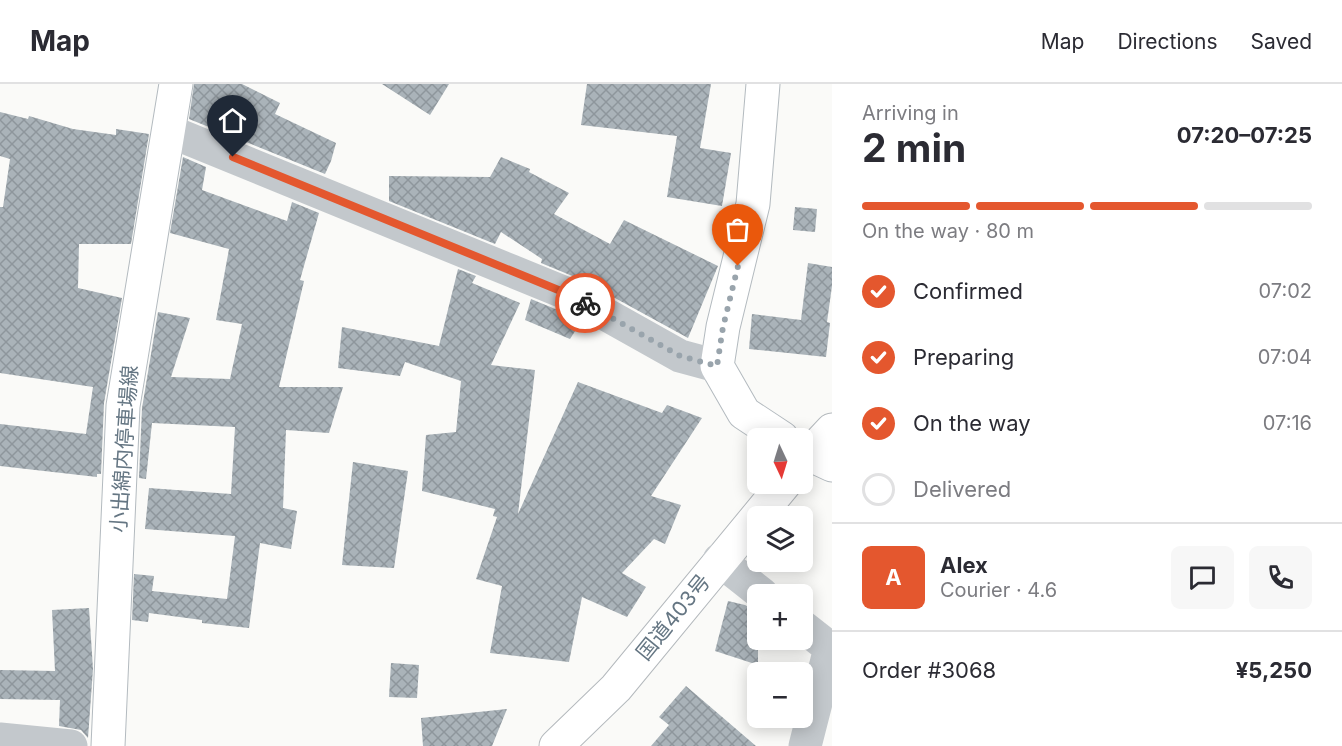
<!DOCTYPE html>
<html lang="en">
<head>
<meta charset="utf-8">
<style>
	:root { --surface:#fff; --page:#f7f7f7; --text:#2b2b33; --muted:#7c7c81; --line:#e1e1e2; --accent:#e4572e }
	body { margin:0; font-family:Inter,"Noto Sans JP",sans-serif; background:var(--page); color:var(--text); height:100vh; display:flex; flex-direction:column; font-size:22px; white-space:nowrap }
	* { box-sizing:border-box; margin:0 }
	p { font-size:20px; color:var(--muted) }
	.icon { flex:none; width:33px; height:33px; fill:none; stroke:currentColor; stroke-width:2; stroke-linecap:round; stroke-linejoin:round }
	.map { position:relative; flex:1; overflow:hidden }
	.details { display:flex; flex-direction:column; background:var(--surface); width:510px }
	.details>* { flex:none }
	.needle { width:39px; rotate:176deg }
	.fabs { position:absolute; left:747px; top:344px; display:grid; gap:12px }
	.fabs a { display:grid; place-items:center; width:66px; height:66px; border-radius:9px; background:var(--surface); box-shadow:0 3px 15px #0003; font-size:30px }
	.pin { position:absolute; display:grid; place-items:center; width:51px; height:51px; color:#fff; margin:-62px -26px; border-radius:50% 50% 50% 0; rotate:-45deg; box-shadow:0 0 6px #0007 }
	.pin .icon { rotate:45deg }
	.courier { position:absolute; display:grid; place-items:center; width:60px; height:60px; margin:-30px; border:4px solid #e4572e; border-radius:50%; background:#fff; color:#222; box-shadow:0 2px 8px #0007 }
	.summary em { font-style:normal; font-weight:700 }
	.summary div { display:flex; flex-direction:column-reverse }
	.summary { display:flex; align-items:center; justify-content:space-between; height:102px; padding:0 30px }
	h1 { font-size:39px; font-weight:700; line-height:45px }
	.bar { display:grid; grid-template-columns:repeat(4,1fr); gap:9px 6px; align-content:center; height:72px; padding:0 30px }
	.bar i { height:8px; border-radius:4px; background:var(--line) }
	.bar .selected { background:var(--accent) }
	.bar p { grid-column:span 4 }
	.line { display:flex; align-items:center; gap:15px; padding:0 30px; border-top:2px solid var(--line) }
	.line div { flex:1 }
	.round { display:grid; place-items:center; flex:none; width:63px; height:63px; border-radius:9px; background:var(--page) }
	ol { padding:0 30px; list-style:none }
	li { display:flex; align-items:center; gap:18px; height:66px }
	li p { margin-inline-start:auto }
	li .icon { padding:6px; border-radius:50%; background:var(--accent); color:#fff; stroke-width:4 }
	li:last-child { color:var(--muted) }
	li i { width:33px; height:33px; border:3px solid var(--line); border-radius:50% }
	header { display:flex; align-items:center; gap:36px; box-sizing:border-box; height:84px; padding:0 30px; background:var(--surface); border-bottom:2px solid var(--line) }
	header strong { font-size:28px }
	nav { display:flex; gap:33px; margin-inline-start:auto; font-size:21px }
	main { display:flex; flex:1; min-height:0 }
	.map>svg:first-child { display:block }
</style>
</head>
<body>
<header>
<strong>Map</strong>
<nav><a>Map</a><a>Directions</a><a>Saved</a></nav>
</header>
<main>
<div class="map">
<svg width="832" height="662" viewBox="0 0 832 662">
	<defs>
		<pattern id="building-cross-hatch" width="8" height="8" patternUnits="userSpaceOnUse" patternTransform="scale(1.5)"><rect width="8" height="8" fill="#aab3b9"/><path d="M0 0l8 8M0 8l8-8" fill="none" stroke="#8e969c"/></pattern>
	</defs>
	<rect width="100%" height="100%" fill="#fafaf8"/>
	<path fill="url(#building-cross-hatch)" d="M194 0H242L280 19 275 30 336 59 331 77 325 90 189 35Z
		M382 0H449L430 31Z
		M587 0H711L700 64 731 69 722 122 667 113 677 52 581 41Z
		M0 28 28 35 29 32 73 45 116 51V45L149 50 131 160H79L78 204 122 214 104 319 101 390H97V393L0 382V340L86 350 93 303 0 289V123H3L10 75 0 72Z
		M183 73 206 83 202 106 287 137 292 118 319 129 300 196 304 197 279 303H343L329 349 286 346 283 424 297 427 291 465 260 459 249 544 202 539V536L149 529 148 538 132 536 134 490 154 492 152 507 227 515 235 452 145 445 149 404 231 410 235 343 152 339 146 395 139 394 142 324 158 228 190 234 171 293 230 295 242 240 216 236 229 165 170 149Z
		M501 73 530 85 529 88 569 109 554 130 610 160 624 136 718 182 688 254 582 196 541 179 542 175 501 148 495 160 389 117V92L490 93Z
		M795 123 817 125 815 148 793 146Z
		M808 179 832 183V202L827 238 830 239 826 273 749 265 752 230 801 236Z
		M458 185 476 192 472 199 520 219 491 281 535 286 518 430 578 298 662 329 667 321 702 334 651 412 681 421 665 460 654 455 622 489 646 503 627 533 582 513 569 578 490 569 502 502 476 495 497 433 493 432 495 425 422 407 426 351 456 348 461 297 405 278 400 292 338 284 342 243 439 262Z
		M531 215 565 229 581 238 570 255 525 236Z
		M353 378 408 387 394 484 342 481Z
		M728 517 745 521 758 528V581L715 567Z
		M89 524 93 585 88 654 81 646 59 642 60 616 0 615V586L55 587 52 526Z
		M391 579 419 581 417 614 389 613Z
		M686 602 756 662H651L669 641 659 633Z
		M507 625 492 662H423L421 634Z"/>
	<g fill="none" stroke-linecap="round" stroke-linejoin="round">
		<g stroke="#b3babf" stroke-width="35">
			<path id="secondary" d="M763 0 753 120 723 243 717 282 744 329 782 354
				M802 367 832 381
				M108 662 123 322 176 0"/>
		</g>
		<g stroke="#b4b9bd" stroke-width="35">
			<path id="highway" d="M802 378 832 346
				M556 662 616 604 785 399"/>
		</g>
		<path stroke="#c3c8cc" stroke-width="33" d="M169 47 573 212 680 272 717 282
			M719 476 762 510
			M802 542 830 564 805 662
			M0 655 71 662"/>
		<use href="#secondary" stroke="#fff" stroke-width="33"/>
		<use href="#highway" stroke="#fff" stroke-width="33"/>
	</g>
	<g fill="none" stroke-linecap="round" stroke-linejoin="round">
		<path stroke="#99a4ac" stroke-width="6" stroke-dasharray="0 10.8" d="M585 219 680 272 717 282 723 243 738 182"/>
		<path stroke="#e4572e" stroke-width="8" d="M233 73 573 212 585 219"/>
	</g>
	<g text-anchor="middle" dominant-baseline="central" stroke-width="6" stroke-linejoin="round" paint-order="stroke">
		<g font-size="21" fill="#657683" stroke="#fff">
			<text transform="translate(124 365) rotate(-86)">小出綿内停車場線</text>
			<text transform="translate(673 533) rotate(-51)">国道403号</text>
		</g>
	</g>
</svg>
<div class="fabs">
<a><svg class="needle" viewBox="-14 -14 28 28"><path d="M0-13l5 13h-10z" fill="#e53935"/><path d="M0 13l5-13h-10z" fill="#7c7c81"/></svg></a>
<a><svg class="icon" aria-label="layers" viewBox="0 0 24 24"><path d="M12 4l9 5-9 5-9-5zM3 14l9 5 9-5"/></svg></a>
<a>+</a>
<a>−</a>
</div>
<div class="pin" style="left:738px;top:182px;background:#ea580c"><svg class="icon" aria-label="bag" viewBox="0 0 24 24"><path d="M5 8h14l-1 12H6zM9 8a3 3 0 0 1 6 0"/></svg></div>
<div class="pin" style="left:233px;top:73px;background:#1f2937"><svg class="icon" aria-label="home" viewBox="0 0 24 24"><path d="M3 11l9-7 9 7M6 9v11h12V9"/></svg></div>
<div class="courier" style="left:585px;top:219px"><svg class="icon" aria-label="bike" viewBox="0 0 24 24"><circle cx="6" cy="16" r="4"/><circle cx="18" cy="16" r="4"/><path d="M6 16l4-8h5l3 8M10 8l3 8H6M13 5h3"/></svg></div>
</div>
<section class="details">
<div class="summary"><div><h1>2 min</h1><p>Arriving in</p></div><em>07:20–07:25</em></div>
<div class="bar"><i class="selected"></i><i class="selected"></i><i class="selected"></i><i></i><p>On the way · 80 m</p></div>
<ol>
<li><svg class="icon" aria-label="check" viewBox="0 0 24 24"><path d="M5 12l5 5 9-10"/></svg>Confirmed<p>07:02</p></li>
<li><svg class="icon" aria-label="check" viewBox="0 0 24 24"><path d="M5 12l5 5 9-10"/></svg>Preparing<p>07:04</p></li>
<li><svg class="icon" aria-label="check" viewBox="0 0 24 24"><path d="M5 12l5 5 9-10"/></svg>On the way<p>07:16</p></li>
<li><i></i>Delivered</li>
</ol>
<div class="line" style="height:108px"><b class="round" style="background:var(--accent);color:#fff">A</b><div><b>Alex</b><p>Courier · 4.6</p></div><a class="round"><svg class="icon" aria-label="chat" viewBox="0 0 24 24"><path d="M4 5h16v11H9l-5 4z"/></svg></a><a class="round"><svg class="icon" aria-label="phone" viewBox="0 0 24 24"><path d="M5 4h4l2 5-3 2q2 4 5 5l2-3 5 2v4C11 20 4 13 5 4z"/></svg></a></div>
<div class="line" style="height:78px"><div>Order #3068</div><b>¥5,250</b></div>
</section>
</main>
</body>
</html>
